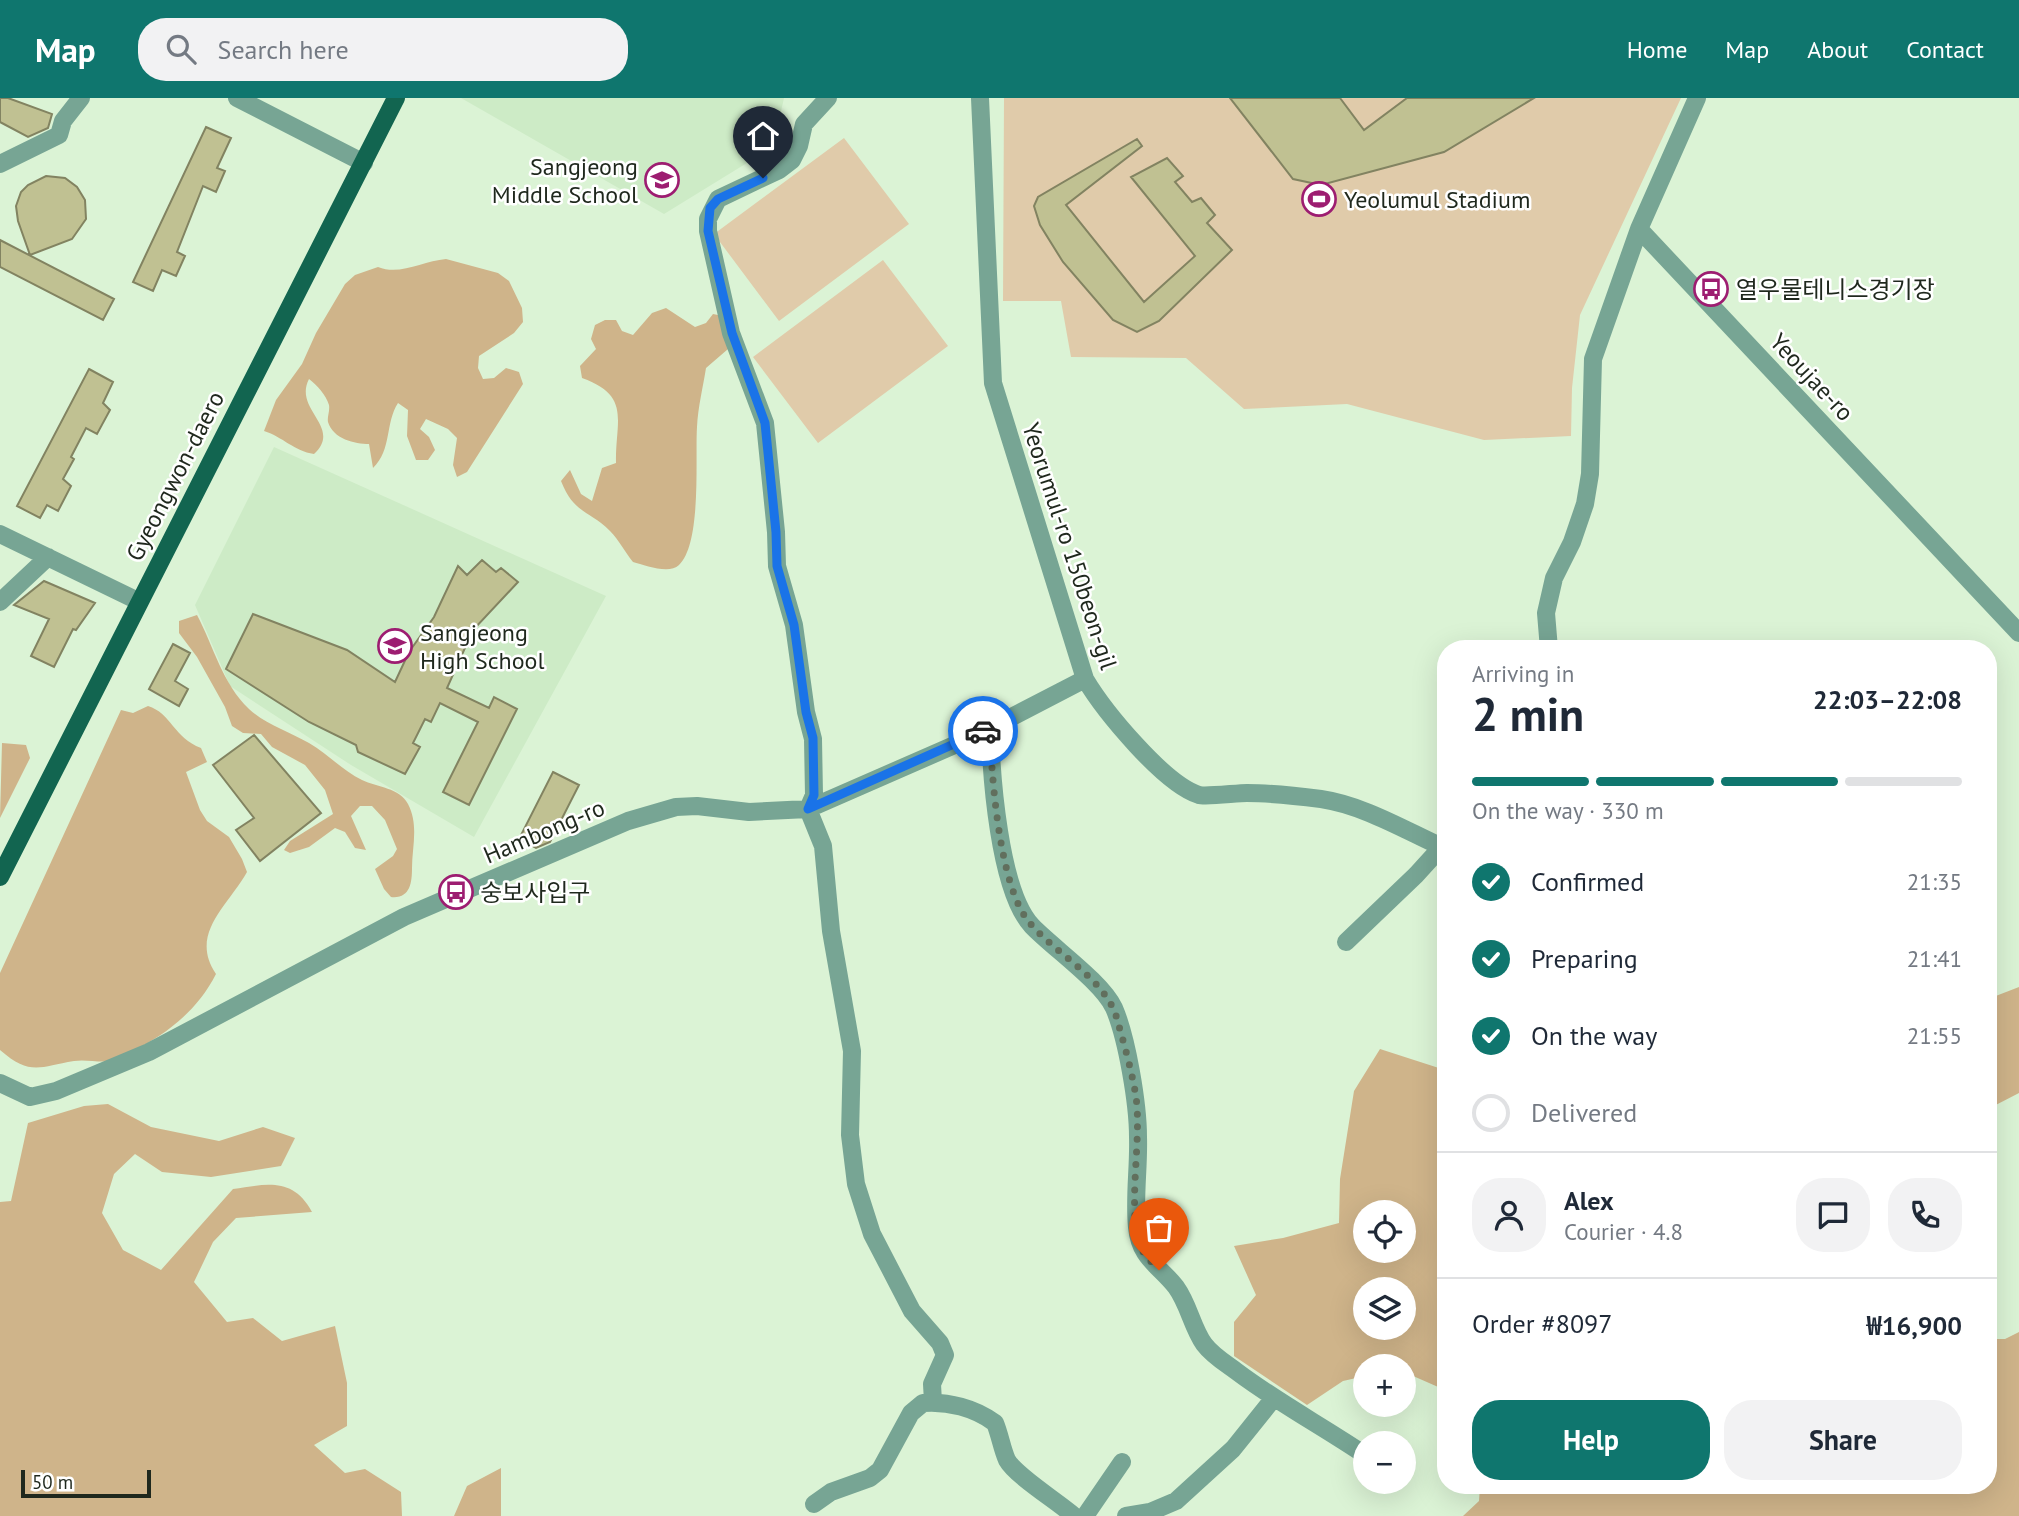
<!DOCTYPE html>
<html lang="en">
<head>
<meta charset="utf-8">
<style>
	:root { --surface:#fff; --page:#f2f2f3; --text:#1f2937; --muted:#747a83; --line:#e0e1e3; --accent:#0f766e }
	body { margin:0; font-family:"PT Sans","Noto Sans KR",sans-serif; background:var(--page); color:var(--text); height:100vh; display:flex; flex-direction:column; font-size:26px; white-space:nowrap }
	* { box-sizing:border-box; margin:0 }
	p { font-size:23px; color:var(--muted) }
	.icon { flex:none; width:38px; height:38px; fill:none; stroke:currentColor; stroke-width:2; stroke-linecap:round; stroke-linejoin:round }
	.map { position:relative; flex:1; overflow:hidden }
	.details { position:absolute; left:1437px; top:542px; width:560px; height:854px; display:flex; flex-direction:column; background:var(--surface); border-radius:28px; box-shadow:0 7px 28px #0002 }
	.details>* { flex:none }
	.tools { position:absolute; left:1353px; top:1102px; display:grid; gap:14px }
	.tools a { display:grid; place-items:center; width:63px; height:63px; border-radius:50%; background:var(--surface); box-shadow:0 7px 28px #0002; font-size:35px }
	.scale { position:absolute; left:21px; bottom:18px; width:130px; box-sizing:border-box; padding-left:7px; border:4px solid #1f281d; border-top:0; font-size:19px; line-height:24px; white-space:nowrap; color:#1f281d; -webkit-text-stroke:5px #fff; paint-order:stroke }
	.pin { position:absolute; display:grid; place-items:center; width:60px; height:60px; color:#fff; margin:-72px -30px; border-radius:50% 50% 50% 0; rotate:-45deg; box-shadow:0 0 7px #0007 }
	.pin .icon { rotate:45deg }
	.courier { position:absolute; display:grid; place-items:center; width:70px; height:70px; margin:-35px; border:5px solid #1a73e8; border-radius:50%; background:#fff; color:#222; box-shadow:0 2px 9px #0007 }
	.headline em { font-style:normal; font-weight:800 }
	.headline div { display:flex; flex-direction:column-reverse }
	.headline { display:flex; align-items:center; justify-content:space-between; height:119px; padding:0 35px }
	h1 { font-size:46px; font-weight:800; line-height:52px }
	.bar { display:grid; grid-template-columns:repeat(4,1fr); gap:10px 7px; align-content:center; height:84px; padding:0 35px }
	.bar i { height:9px; border-radius:5px; background:var(--line) }
	.bar .current { background:var(--accent) }
	.bar p { grid-column:span 4 }
	.line { display:flex; align-items:center; gap:18px; padding:0 35px; border-top:2px solid var(--line) }
	.line div { flex:1 }
	.round { display:grid; place-items:center; flex:none; width:74px; height:74px; border-radius:28px; background:var(--page) }
	ol { padding:0 35px; list-style:none }
	li { display:flex; align-items:center; gap:21px; height:77px }
	li p { margin-inline-start:auto }
	li .icon { padding:7px; border-radius:50%; background:var(--accent); color:#fff; stroke-width:4 }
	li:last-child { color:var(--muted) }
	li i { width:38px; height:38px; border:4px solid var(--line); border-radius:50% }
	.cta { display:flex; gap:14px; margin-top:auto; padding:14px 35px }
	.cta a { flex:1; height:80px; border-radius:28px; background:var(--accent); color:#fff; font-size:28px; font-weight:800; line-height:80px; text-align:center }
	.cta a+a { background:var(--page); color:var(--text) }
	header { display:flex; align-items:center; gap:42px; box-sizing:border-box; height:98px; padding:0 35px; background:var(--accent); color:#fff }
	header strong { font-size:33px }
	nav { display:flex; gap:38px; margin-inline-start:auto; font-size:24px }
	.search { width:490px; height:63px; background:var(--page); display:flex; align-items:center; gap:18px; box-sizing:border-box; padding:0 24px; border-radius:28px; color:var(--muted); font-size:26px }
	.map>svg:first-child { display:block }
</style>
</head>
<body>
<header>
<strong>Map</strong>
<div class="search"><svg class="icon" aria-label="search" viewBox="0 0 24 24"><circle cx="10" cy="10" r="6"/><path d="M15 15l6 6"/></svg>Search here</div>
<nav><a>Home</a><a>Map</a><a>About</a><a>Contact</a></nav>
</header>
<div class="map">
<svg width="2019" height="1418" viewBox="0 0 2019 1418">
	<rect width="100%" height="100%" fill="#dbf3d5"/>
	<path fill="#cdebc6" d="M461 0H784L773 49 664 116Z
		M274 349 606 498 474 739 351 667 230 588 195 507Z"/>
	<path fill="#e0cbaa" d="M1004 0H1681L1580 217 1572 290 1571 338 1484 342 1347 306 1244 311 1186 260 1071 259 1061 203H1003Z
		M844 40 909 126 779 223 714 136Z
		M883 162 948 248 818 345 753 259Z"/>
	<path fill="#cfb48a" fill-rule="evenodd" d="M446 161 498 175 509 183 522 210 523 224 514 235 479 258 478 270 483 281 494 280 506 270 519 274 523 286 467 374 457 379 453 367 457 340 448 331 426 321 420 331 429 339 435 352 428 362H416L407 338 408 312 398 305C385 325 392 352 373 370L369 346C355 346 333 341 328 324 327 319 330 313 329 307 326 297 317 287 309 281 293 312 343 329 314 356 294 353 283 339 264 333L276 302 302 266 316 235 345 186 355 177 378 169C400 178 423 163 446 161Z
		M666 210 695 229 706 225 713 216 728 219 735 245 706 270C703 289 698 309 697 329 695 360 702 445 679 467 669 477 645 467 633 464 625 454 619 442 610 433 589 412 574 416 561 383L570 372 581 396 592 403 602 370 616 365C615 323 632 298 582 280L580 268 596 251 591 241 595 227 605 222H616L622 233 633 237 652 215Z
		M197 517C214 549 222 585 249 611 265 626 290 634 309 645 328 656 343 673 362 682 377 689 400 690 408 706 419 727 412 749 412 770 412 785 410 801 391 799L384 791 375 771 393 758 397 751 385 722 372 708H360L351 718 366 752 355 750 345 734 335 730 309 749 290 755 284 752 290 743 333 716 325 692 305 667 272 649 261 636 243 635 232 628 225 609 197 559 179 535V523Z
		M148 608C171 615 174 640 201 650L207 664 186 674 200 712 207 723 229 739 242 761 247 774C227 809 189 836 216 876 197 913 167 936 131 954 125 957 117 962 111 963 99 965 86 961 74 963 39 969 30 978 0 952V875L121 612 133 615Z
		M2 645 26 647 30 660 0 720Z
		M2019 889V995L1988 1011V901Z
		M1380 951 1445 972V1292L1404 1274V1269H1365V1278L1343 1283 1307 1307 1234 1258V1224L1256 1197 1234 1148 1283 1140 1339 1125 1340 1081 1354 993ZM1365 1115H1404V1153H1365ZM1365 1192H1404V1230H1365Z
		M108 1006 151 1029 219 1043 263 1029 295 1040 281 1068 211 1079 162 1074 135 1056 114 1076 102 1115 123 1152 161 1172 233 1091C267 1086 293 1079 312 1114L236 1120 213 1144 194 1184 227 1224 253 1220 282 1243 335 1228 347 1285V1328L314 1347 345 1375 365 1371 401 1394 402 1418H0V1104L11 1103 28 1025 84 1008Z
		M2019 1234V1418H1463L1479 1403 1480 1388H1988V1241H2005Z
		M501 1370V1418H454L467 1388Z"/>
	<path fill="#c0c192" stroke="#828361" stroke-width="2" d="M0 0H8L52 16 48 30 28 39 0 24Z
		M1230 0H1340L1364 32 1407 0H1534L1444 54 1321 87 1293 81Z
		M206 29 231 40 217 70 225 73 216 94 203 88 177 154 185 158 176 178 162 172 153 193 133 184Z
		M1137 41 1142 48 1066 107 1144 204 1195 158 1131 79 1167 60 1183 78 1175 84 1192 104 1201 100 1215 117 1207 125 1232 152 1159 223 1137 234 1113 222 1063 164 1040 127 1034 108 1038 99Z
		M46 78 65 80 77 89 85 102 86 121 72 141 30 157 18 123 16 108 21 94 28 87Z
		M0 142 114 201 103 222 0 169Z
		M89 271 113 284 103 305 110 312 97 336 86 330 71 359 74 361 63 381 71 388 58 413 47 407 40 420 17 408Z
		M482 462 496 474 501 470 518 484 473 532 447 590 489 610 494 599 517 611 469 707 443 694 478 624 440 605 431 624 425 621 413 645 420 649 405 676 358 654 356 647 309 624 226 571 253 516 347 552 395 584 409 554 434 519 458 468 467 477Z
		M44 483 95 505 76 532 73 531 54 569 31 558 49 521 14 507Z
		M173 546 190 555 175 583 188 591 179 608 149 591Z
		M254 637 321 715 260 763 236 732 254 720 213 667Z
		M553 674 579 687 550 744 536 750 519 741Z"/>
	<g fill="none" stroke-linecap="round" stroke-linejoin="round">
		<path stroke="#77a594" stroke-width="18" d="M237 0 364 65
			M828 0 804 26 799 48 792 62 779 72 718 101 708 121V133L731 235 765 325 776 434 777 468 794 527 806 614 813 641 814 697 808 711 823 748 831 833 852 953 850 1037 856 1086 872 1136 912 1213 940 1245 945 1257 932 1286 933 1304
			M980 0 993 285 1085 581C1104 613 1164 686 1199 697 1206 699 1237 695 1247 695 1271 695 1297 698 1321 701 1362 707 1403 731 1440 748
			M1697 0 1639 131 2019 535
			M0 66 59 37 63 23 81 0
			M0 436 138 503
			M0 504 48 459
			M1549 551 1546 515 1554 480 1572 444 1585 406 1590 376 1593 261 1639 131
			M990 628C991 676 999 793 1032 828 1053 850 1102 884 1114 910 1127 940 1138 1006 1138 1039 1139 1069 1134 1099 1137 1129 1140 1161 1159 1167 1176 1189 1189 1207 1192 1229 1204 1246 1212 1257 1225 1265 1236 1273 1277 1304 1322 1328 1365 1357
			M1346 844 1416 777 1446 744
			M0 985 30 999 56 993 149 954 404 819 628 723 676 709 697 708 749 714 808 711 975 638 1085 581
			M814 1406 831 1394 870 1380 880 1372 911 1315 923 1305C948 1303 975 1310 995 1325 1000 1337 1002 1351 1007 1362 1016 1378 1057 1403 1074 1418
			M1085 1418 1122 1364
			M1126 1418 1150 1414 1176 1403 1233 1351 1273 1301"/>
		<path stroke="#126550" stroke-width="18" d="M0 779 396 0"/>
	</g>
	<g fill="none" stroke-linecap="round" stroke-linejoin="round">
		<path stroke="#616f5d" stroke-width="7" stroke-dasharray="0 12.6" d="M983 633 990 628C991 675 999 788 1029 824 1054 855 1107 882 1117 921 1124 946 1132 973 1136 999 1142 1042 1127 1111 1140 1147 1144 1158 1152 1164 1159 1172"/>
		<path stroke="#1a73e8" stroke-width="9" d="M763 80 718 101 710 110 708 133 732 235 765 325 776 434 777 468 794 527 806 614 813 640 814 697 808 711 983 633"/>
	</g>
	<defs>
		<g id="school-ring" transform="scale(1.75)"><circle r="9.5" fill="#fff" stroke="#9d1d71" stroke-width="1.5"/><path d="M0-5L7-2L0 1L-7-2ZM-4 1L0 2.5L4 1V4Q0 6-4 4Z" fill="#9d1d71"/></g>
		<g id="stadium-ring" transform="scale(1.75)"><circle r="9.5" fill="#fff" stroke="#9d1d71" stroke-width="1.5"/><path d="M0-5a6.5 5 0 1 0 0 10a6.5 5 0 1 0 0-10ZM-3.5-1.8h7v3.6h-7Z" fill="#9d1d71"/></g>
		<g id="bus-ring" transform="scale(1.75)"><circle r="9.5" fill="#fff" stroke="#9d1d71" stroke-width="1.5"/><path d="M-5-6H5V4H4V6H2V4H-2V6H-4V4H-5ZM-3.5-4V0h7V-4ZM-3.5 1.2v1.5H-2V1.2ZM2 1.2v1.5H3.5V1.2Z" fill="#9d1d71"/></g>
	</defs>
	<g fill-rule="evenodd">
		<use href="#school-ring" x="662" y="82"/>
		<use href="#stadium-ring" x="1319" y="101"/>
		<use href="#bus-ring" x="1711" y="191"/>
		<use href="#school-ring" x="395" y="548"/>
		<use href="#bus-ring" x="456" y="794"/>
	</g>
	<g text-anchor="middle" dominant-baseline="central" stroke-width="5" stroke-linejoin="round" paint-order="stroke">
		<g font-size="24" fill="#1f281d" stroke="#fff" text-anchor="start">
			<text x="638" y="68" text-anchor="end">Sangjeong<tspan x="638" dy="28">Middle School</tspan></text>
			<text x="1344" y="101">Yeolumul Stadium</text>
			<text x="1736" y="191">열우물테니스경기장</text>
			<text x="420" y="534">Sangjeong<tspan x="420" dy="28">High School</tspan></text>
			<text x="480" y="794">숭보사입구</text>
		</g>
		<g font-size="24" fill="#1f281d" stroke="#fff">
			<text transform="translate(1812 279) rotate(47)">Yeoujae-ro</text>
			<text transform="translate(175 378) rotate(-63)">Gyeongwon-daero</text>
			<text transform="translate(1070 448) rotate(72)">Yeorumul-ro 150beon-gil</text>
			<text transform="translate(544 733) rotate(-23)">Hambong-ro</text>
		</g>
	</g>
</svg>
<div class="tools">
<a><svg class="icon" aria-label="locate" viewBox="0 0 24 24"><circle cx="12" cy="12" r="6"/><path d="M12 2v4M12 18v4M2 12h4M18 12h4"/></svg></a>
<a><svg class="icon" aria-label="layers" viewBox="0 0 24 24"><path d="M12 4l9 5-9 5-9-5zM3 14l9 5 9-5"/></svg></a>
<a>+</a>
<a>−</a>
</div>
<div class="scale">50 m</div>
<div class="pin" style="left:1159px;top:1172px;background:#ea580c"><svg class="icon" aria-label="bag" viewBox="0 0 24 24"><path d="M5 8h14l-1 12H6zM9 8a3 3 0 0 1 6 0"/></svg></div>
<div class="pin" style="left:763px;top:80px;background:#1f2937"><svg class="icon" aria-label="home" viewBox="0 0 24 24"><path d="M3 11l9-7 9 7M6 9v11h12V9"/></svg></div>
<div class="courier" style="left:983px;top:633px"><svg class="icon" aria-label="car" viewBox="0 0 24 24"><path d="M5 17H2v-5l4-1 3-4h7l3 4 3 1v5h-3M9 17h6M6 11h13"/><circle cx="7" cy="17" r="2"/><circle cx="17" cy="17" r="2"/></svg></div>
<section class="details">
<div class="headline"><div><h1>2 min</h1><p>Arriving in</p></div><em>22:03–22:08</em></div>
<div class="bar"><i class="current"></i><i class="current"></i><i class="current"></i><i></i><p>On the way · 330 m</p></div>
<ol>
<li><svg class="icon" aria-label="check" viewBox="0 0 24 24"><path d="M5 12l5 5 9-10"/></svg>Confirmed<p>21:35</p></li>
<li><svg class="icon" aria-label="check" viewBox="0 0 24 24"><path d="M5 12l5 5 9-10"/></svg>Preparing<p>21:41</p></li>
<li><svg class="icon" aria-label="check" viewBox="0 0 24 24"><path d="M5 12l5 5 9-10"/></svg>On the way<p>21:55</p></li>
<li><i></i>Delivered</li>
</ol>
<div class="line" style="height:126px"><a class="round"><svg class="icon" aria-label="person" viewBox="0 0 24 24"><circle cx="12" cy="8" r="4"/><path d="M4 21q1-7 8-7t8 7"/></svg></a><div><b>Alex</b><p>Courier · 4.8</p></div><a class="round"><svg class="icon" aria-label="chat" viewBox="0 0 24 24"><path d="M4 5h16v11H9l-5 4z"/></svg></a><a class="round"><svg class="icon" aria-label="phone" viewBox="0 0 24 24"><path d="M5 4h4l2 5-3 2q2 4 5 5l2-3 5 2v4C11 20 4 13 5 4z"/></svg></a></div>
<div class="line" style="height:91px"><div>Order #8097</div><b>₩16,900</b></div>
<div class="cta"><a>Help</a><a>Share</a></div>
</section>
</div>
</body>
</html>
